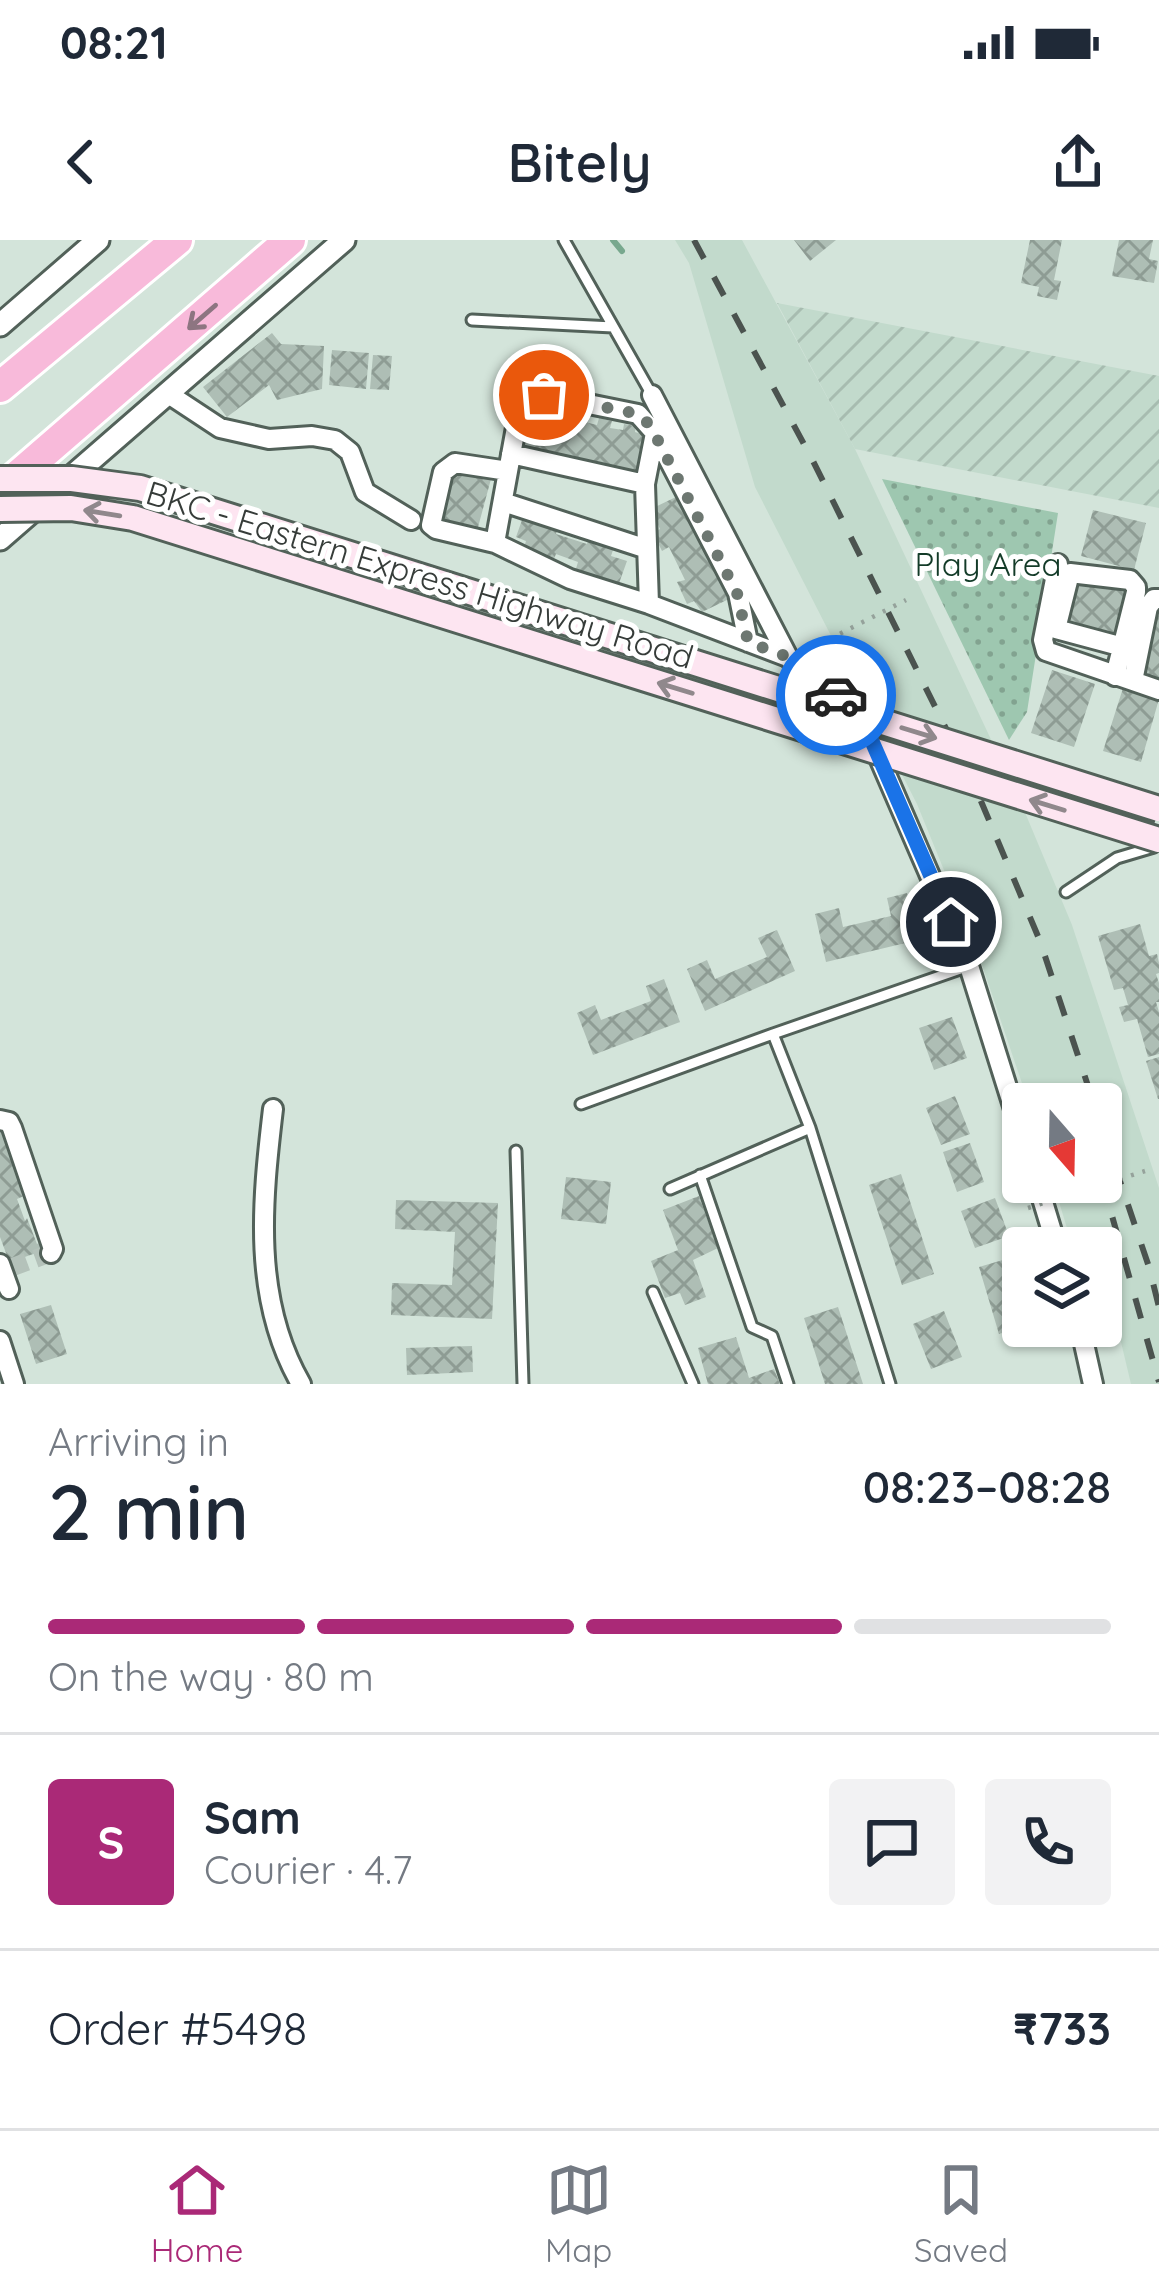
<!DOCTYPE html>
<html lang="en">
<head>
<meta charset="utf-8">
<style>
	:root { --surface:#fff; --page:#f2f2f3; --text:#1f2937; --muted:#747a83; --line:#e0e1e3; --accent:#aa2977 }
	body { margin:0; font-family:Quicksand,sans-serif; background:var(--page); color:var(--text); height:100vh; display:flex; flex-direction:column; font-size:45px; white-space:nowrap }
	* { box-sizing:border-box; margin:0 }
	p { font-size:39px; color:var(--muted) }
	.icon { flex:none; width:66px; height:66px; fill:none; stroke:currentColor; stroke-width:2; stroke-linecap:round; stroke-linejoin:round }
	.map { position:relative; height:1144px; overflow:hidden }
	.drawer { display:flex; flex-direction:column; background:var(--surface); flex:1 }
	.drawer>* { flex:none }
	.needle { width:78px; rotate:160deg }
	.tools { position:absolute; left:1002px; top:843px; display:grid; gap:24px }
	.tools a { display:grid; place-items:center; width:120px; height:120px; border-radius:12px; background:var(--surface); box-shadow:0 3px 9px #0004; font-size:60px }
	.pin { position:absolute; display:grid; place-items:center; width:102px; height:102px; color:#fff; margin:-51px; border:6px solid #fff; border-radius:50%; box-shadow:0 3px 12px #0007 }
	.courier { position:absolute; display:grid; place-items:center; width:120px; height:120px; margin:-60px; border:9px solid #1a73e8; border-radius:50%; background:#fff; color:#222; box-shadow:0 3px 15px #0007 }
	.head em { font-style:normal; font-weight:600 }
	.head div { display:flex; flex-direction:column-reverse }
	.head { display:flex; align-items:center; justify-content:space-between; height:204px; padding:0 48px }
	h1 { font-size:78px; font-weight:600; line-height:90px }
	.bar { display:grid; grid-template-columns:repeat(4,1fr); gap:18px 12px; align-content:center; height:144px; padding:0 48px }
	.bar i { height:15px; border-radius:9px; background:var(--line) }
	.bar .active { background:var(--accent) }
	.bar p { grid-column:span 4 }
	.line { display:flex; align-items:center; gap:30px; padding:0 48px; border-top:3px solid var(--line) }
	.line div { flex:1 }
	.round { display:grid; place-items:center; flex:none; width:126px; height:126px; border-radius:12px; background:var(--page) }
	.status { display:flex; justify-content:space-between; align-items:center; height:84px; padding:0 60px; background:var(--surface); direction:ltr }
	.status svg { height:33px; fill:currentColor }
	header { display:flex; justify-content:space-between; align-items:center; height:156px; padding:0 48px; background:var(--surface); font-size:54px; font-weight:600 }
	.tabs { display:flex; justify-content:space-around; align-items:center; height:168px; border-top:3px solid var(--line); background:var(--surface); font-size:33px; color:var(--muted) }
	.tabs a { display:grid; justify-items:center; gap:6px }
	.tabs .active { color:var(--accent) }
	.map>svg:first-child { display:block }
</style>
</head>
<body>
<div class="status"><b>08:21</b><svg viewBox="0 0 49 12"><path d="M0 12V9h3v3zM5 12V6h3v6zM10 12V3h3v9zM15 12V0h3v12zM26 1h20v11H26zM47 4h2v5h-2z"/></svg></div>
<header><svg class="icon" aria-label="back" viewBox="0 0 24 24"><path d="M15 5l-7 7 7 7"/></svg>Bitely<svg class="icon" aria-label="share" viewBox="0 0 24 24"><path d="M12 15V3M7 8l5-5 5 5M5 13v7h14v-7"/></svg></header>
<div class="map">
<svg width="1159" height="1144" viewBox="0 0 1159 1144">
	<defs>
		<pattern id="industrial-furrows" width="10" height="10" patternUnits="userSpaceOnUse" patternTransform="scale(3)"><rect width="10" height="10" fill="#c2dacc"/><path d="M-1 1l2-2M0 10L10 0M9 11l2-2" fill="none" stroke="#a7bcb0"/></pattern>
		<pattern id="park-dots" width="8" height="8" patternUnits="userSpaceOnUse" patternTransform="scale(3)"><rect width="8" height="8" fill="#9ec7b0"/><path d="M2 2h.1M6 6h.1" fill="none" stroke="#82a390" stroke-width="1.8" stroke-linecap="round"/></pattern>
		<pattern id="building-cross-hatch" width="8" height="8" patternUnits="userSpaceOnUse" patternTransform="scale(3)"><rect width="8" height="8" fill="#aebeb5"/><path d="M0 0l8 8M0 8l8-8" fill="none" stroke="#8e9c94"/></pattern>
	</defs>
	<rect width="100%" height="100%" fill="#d3e4da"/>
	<path fill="#c2dacc" d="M675 0H742L855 209 1024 570 1072 685 1159 948V1144H1131L1115 1077 1101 1082V1008H1073L1053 942H1101V864H1029L979 716 917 564 755 247 689 23Z"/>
	<path fill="url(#industrial-furrows)" d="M777 63 1159 136V268L855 209Z"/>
	<path fill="url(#park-dots)" d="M882 239 1058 273 1027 472 1009 500Z"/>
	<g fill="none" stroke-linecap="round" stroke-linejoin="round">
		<path stroke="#78a88e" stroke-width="6" d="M613 0 622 11"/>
	</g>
	<path fill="url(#building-cross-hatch)" d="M794 0H836L810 21Z
		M1030 0H1062L1054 40 1061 41 1057 60 1037 56 1039 47 1021 43Z
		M1119 0H1153L1149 19 1158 21 1154 43 1112 36Z
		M272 93 281 104 324 106 322 149 277 160 269 145 227 177 203 147Z
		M332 110 369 113 366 149 329 145Z
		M373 115 392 116 389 150 370 149Z
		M541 165 553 168 552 176 564 178 566 170 578 173 577 180 597 185 599 178 612 181 610 188 623 190 624 184 636 186 635 192 645 195 635 236 518 209 527 171 539 173Z
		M450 229 491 239 477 291 437 281Z
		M678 256 694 289 697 287 729 359 702 372 694 361 687 364 677 342 685 340 669 307 662 311 653 293 660 289 651 269Z
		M1093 270 1146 283 1134 330 1081 316Z
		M539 277 559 284 556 294 587 304 589 299 614 307 611 316 627 321 618 346 575 332 578 322 556 314 553 321 523 311 526 301 516 297 522 280 536 285Z
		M1075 335 1131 346 1122 398 1065 387Z
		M1154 363 1159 364V439L1141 436Z
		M1052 430 1095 444 1074 507 1031 493Z
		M1123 448 1159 459 1141 522 1103 511Z
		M907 653 918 700 826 722 815 674 839 668 843 687 891 676 887 658Z
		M1140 684 1149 716 1157 714 1159 723V733L1156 734 1159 743V762H1156L1159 772V814L1148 817 1137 779 1124 782 1119 767 1128 765 1123 748 1114 750 1098 696Z
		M777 690 795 731 705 771 687 729 707 720 715 739 767 717 758 698Z
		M664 739 680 782 593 815 577 773 595 765 601 780 651 761 646 746Z
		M952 777 967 818 934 830 919 788Z
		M1159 817V859H1158L1146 821Z
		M955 856 970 894 941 905 926 868Z
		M0 882 24 956 17 959 25 981 27 978 37 1004 41 1002 50 1016 39 1020 36 1013 19 1019 21 1026 12 1029 0 997Z
		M970 903 984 942 957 952 943 912Z
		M901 934 934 1034 902 1045 869 945Z
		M566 937 611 942 606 984 561 979Z
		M699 956 718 1008 693 1020 706 1057 685 1065 680 1053 665 1058 651 1021 678 1010 663 970Z
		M995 958 1009 996 975 1008 961 971Z
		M396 960 498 963 492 1079 391 1075 392 1043 452 1045 455 992 395 989Z
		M1023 1014V1086L999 1094 979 1027Z
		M51 1065 67 1114 36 1124 20 1074Z
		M838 1067 863 1144H825L804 1078Z
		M944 1071 962 1117 931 1129 913 1084Z
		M736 1097 749 1138 774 1129 780 1144H708L698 1108Z
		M472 1106 473 1132 407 1135 406 1108Z"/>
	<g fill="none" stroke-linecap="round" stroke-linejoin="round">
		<path stroke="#b4c2ba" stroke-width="18" stroke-dasharray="18 9" stroke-linecap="butt" d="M10 1028 51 1013"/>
		<g stroke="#526159" stroke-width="15">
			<path id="service" d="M564 0 652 155
				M472 80 613 87
				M1066 652 1117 618 1154 607
				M581 864 773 794
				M516 911 523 1144
				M700 935 752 1087 772 1096 788 1144
				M670 949 810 888
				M653 1052 693 1144
				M890 1144 810 888 773 794 969 726"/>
		</g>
		<g stroke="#526159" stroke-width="24">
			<path id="minor" d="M167 153 220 188 269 199 312 196 335 200 350 212 365 252 411 280
				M652 155 788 417 805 436 857 467 969 726 1023 898
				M511 214 645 244 649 364
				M508 231 455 223 443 232 431 285 436 289 495 303 570 339 649 364 788 417
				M645 244 655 193
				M503 262 647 309
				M495 303 519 171 530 159 544 155 638 174 655 193 738 353 748 402
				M1058 324 1043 400 1046 411 1159 450
				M1115 436 1136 352V347L1130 340 1070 333 1056 389 1123 407
				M1133 441 1148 367 1154 359H1159
				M273 869C262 962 252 1059 301 1144
				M0 880 9 882 12 888 53 1009 51 1013
				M1037 942 1057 1008
				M0 1024 9 1049
				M1080 1086 1093 1144
				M0 1101 14 1144"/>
		</g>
		<g stroke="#526159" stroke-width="27">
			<path id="tertiary" d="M0 85 98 0
				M0 299 344 0"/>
		</g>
		<g stroke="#fff" stroke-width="36">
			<path id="trunk" d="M0 147 177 0
				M0 251 290 0"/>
		</g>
		<use href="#service" stroke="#fff" stroke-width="9"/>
		<use href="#minor" stroke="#fff" stroke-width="18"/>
		<use href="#tertiary" stroke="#fff" stroke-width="21"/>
		<use href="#trunk" stroke="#f8bada" stroke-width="30"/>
		<path stroke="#4b534f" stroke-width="6" stroke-dasharray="21 21" stroke-linecap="butt" d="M694 0 812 219 975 547 1040 701 1094 864
			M1101 885 1149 1027 1159 1067
			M1101 937 1159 1142"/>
		<g stroke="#526159" stroke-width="30" stroke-linecap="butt">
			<path id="secondary-bridge" d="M0 239H72L140 248 1159 569
				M0 269 71 268 133 278 1159 600"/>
		</g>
		<path stroke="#95a29b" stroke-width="4.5" stroke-dasharray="3 9" stroke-linecap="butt" d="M808 410 906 360
			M1028 968 1145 931"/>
		<use href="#secondary-bridge" stroke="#fde5f1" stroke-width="24"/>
	</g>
	<defs><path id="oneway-shaft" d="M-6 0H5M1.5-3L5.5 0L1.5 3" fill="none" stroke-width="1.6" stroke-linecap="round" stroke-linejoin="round" transform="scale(3)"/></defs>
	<use stroke="#8d7581" href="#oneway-shaft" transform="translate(202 77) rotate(139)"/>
	<g stroke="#90888c">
		<use href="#oneway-shaft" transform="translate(102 273) rotate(-171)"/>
		<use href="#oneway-shaft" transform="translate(675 448) rotate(-163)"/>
		<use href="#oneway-shaft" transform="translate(919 493) rotate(17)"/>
		<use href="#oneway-shaft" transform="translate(1047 565) rotate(-163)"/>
	</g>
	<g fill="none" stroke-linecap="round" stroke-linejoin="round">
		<path stroke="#6d7771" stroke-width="12" stroke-dasharray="0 21.6" d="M544 155 638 174 650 185 737 353 748 402 788 417 805 436 836 455"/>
		<path stroke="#1a73e8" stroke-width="15" d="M836 455 857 467 951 682"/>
	</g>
	<g text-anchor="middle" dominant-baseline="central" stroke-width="10" stroke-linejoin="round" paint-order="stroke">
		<g font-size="33" fill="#133b28" stroke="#fff">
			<text x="988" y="323">Play Area</text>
		</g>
		<g font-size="33" fill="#363c39" stroke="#fff">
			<text transform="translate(420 334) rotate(17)">BKC - Eastern Express Highway Road</text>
		</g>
	</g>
</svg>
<div class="tools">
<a><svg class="needle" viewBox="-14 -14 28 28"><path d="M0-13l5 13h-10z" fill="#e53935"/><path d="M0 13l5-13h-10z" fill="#747a83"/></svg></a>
<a><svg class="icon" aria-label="layers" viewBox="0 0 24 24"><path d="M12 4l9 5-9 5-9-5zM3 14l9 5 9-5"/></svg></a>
</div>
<div class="pin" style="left:544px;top:155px;background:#ea580c"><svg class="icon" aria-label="bag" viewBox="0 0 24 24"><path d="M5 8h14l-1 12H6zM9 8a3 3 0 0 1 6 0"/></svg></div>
<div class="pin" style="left:951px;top:682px;background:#1f2937"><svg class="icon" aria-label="home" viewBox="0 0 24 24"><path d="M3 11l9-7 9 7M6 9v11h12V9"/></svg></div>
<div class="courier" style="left:836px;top:455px"><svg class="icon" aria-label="car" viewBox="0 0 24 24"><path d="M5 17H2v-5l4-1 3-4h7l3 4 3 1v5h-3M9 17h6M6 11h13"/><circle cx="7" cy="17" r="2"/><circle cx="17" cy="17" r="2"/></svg></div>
</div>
<section class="drawer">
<div class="head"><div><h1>2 min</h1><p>Arriving in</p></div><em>08:23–08:28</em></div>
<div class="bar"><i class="active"></i><i class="active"></i><i class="active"></i><i></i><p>On the way · 80 m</p></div>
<div class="line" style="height:216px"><b class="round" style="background:var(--accent);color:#fff">S</b><div><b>Sam</b><p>Courier · 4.7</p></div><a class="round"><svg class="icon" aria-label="chat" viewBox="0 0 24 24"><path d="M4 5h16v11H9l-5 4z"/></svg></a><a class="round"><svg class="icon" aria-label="phone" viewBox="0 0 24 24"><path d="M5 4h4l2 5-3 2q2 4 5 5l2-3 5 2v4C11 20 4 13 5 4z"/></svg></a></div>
<div class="line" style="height:156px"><div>Order #5498</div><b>₹733</b></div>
</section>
<nav class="tabs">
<a class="active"><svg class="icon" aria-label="home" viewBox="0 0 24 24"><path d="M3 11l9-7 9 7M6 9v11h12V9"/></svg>Home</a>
<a><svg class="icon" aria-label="map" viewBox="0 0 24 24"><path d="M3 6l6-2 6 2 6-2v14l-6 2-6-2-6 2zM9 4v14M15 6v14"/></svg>Map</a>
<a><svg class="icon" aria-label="saved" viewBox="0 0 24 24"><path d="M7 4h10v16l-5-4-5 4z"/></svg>Saved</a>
</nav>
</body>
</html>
